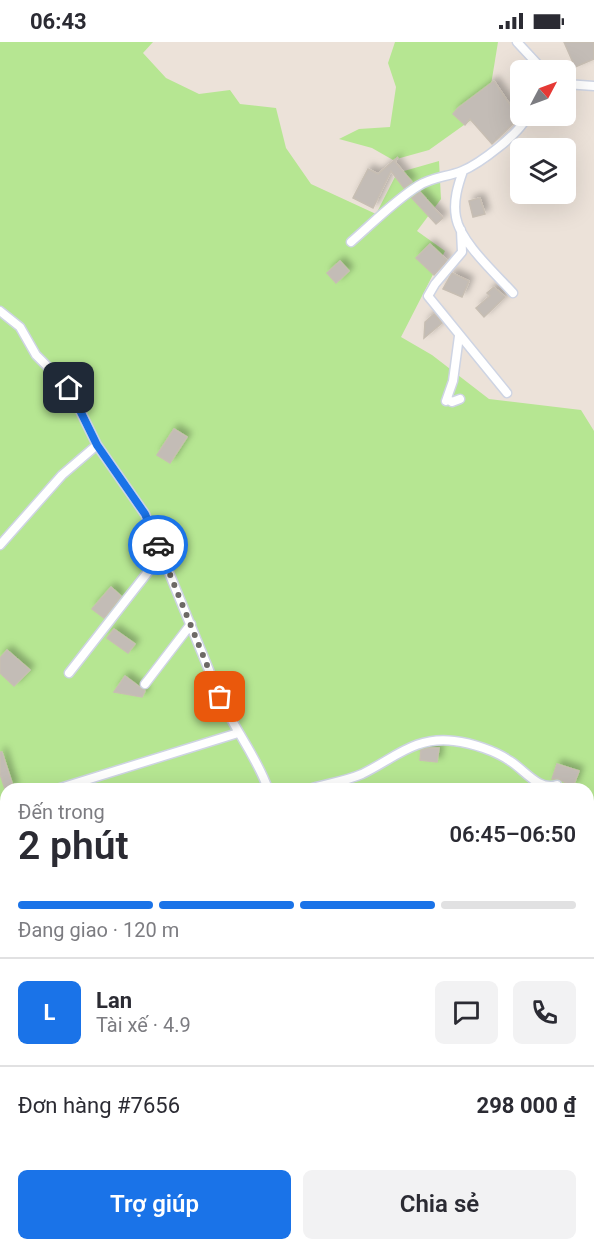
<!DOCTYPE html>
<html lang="vi">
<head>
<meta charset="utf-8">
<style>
	:root { --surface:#fff; --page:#f2f2f3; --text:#2b2b33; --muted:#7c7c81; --line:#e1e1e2; --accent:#1a73e8 }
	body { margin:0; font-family:Roboto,sans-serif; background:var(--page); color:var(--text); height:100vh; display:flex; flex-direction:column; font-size:22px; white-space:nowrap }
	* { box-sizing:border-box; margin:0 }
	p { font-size:20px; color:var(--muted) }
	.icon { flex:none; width:33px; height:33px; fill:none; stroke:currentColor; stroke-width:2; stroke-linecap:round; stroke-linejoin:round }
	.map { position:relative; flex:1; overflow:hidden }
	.panel { position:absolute; left:0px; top:741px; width:594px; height:468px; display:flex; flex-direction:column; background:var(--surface); border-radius:18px 18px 0 0; box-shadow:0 6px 24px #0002 }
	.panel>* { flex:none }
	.needle { width:39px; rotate:49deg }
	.fabs { position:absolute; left:510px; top:18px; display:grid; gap:12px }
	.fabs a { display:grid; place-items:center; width:66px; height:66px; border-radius:9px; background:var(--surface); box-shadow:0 6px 24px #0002; font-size:30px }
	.pin { position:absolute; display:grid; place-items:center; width:51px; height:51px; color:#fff; margin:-26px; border-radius:12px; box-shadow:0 3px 9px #0006 }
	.courier { position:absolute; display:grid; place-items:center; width:60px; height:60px; margin:-30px; border:4px solid #1a73e8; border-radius:50%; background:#fff; color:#222; box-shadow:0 2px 8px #0007 }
	.head em { font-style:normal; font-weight:600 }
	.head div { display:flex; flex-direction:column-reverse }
	.head { display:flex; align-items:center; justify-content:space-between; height:102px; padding:0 18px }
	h1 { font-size:39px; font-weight:600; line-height:45px }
	.bar { display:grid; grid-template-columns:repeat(4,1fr); gap:9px 6px; align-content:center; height:72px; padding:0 18px }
	.bar i { height:8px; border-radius:4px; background:var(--line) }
	.bar .active { background:var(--accent) }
	.bar p { grid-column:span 4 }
	.line { display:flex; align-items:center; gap:15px; padding:0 18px; border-top:2px solid var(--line) }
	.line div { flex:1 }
	.round { display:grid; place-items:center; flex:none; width:63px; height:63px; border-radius:9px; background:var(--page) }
	.cta { display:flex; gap:12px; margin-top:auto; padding:12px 18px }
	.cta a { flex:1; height:69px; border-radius:9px; background:var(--accent); color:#fff; font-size:24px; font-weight:600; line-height:69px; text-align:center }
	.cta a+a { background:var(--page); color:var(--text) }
	.status { display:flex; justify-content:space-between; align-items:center; height:42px; padding:0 30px; background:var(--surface); direction:ltr }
	.status svg { height:16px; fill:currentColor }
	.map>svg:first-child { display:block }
</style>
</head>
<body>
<div class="status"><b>06:43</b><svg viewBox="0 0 49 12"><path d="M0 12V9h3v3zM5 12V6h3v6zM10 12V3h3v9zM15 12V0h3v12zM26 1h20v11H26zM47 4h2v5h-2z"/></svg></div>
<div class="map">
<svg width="594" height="1209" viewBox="0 0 594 1209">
	<defs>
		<filter id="shadow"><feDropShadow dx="4.5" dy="-4.5" stdDeviation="3" flood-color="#0004"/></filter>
	</defs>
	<rect width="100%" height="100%" fill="#ece2d9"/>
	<path fill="#b6e692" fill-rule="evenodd" d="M0 0H153L143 11 166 36 199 52 230 48 240 62 276 66 286 106 311 142 376 172 397 131 439 119 441 157 417 189 445 209 401 295 432 313 489 357 581 368 594 389V1209H0ZM6 747H588V1203H6Z
		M395 0H498L490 49 478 73 429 108 393 118 372 106 339 97 359 87 390 85 396 45 388 21Z"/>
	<path fill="#c3bcb6" stroke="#c7beb3" stroke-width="1.5" filter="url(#shadow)" d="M564 0H594V17L575 25Z
		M494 39 519 76 492 102 470 77 465 83 453 72 458 66Z
		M398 115 395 120 412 140 404 146 391 129 373 166 353 156 368 127 378 132Z
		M420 150 443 176 436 182 412 156Z
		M480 156 485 172 473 175 469 159Z
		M430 202 447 218 434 233 416 216Z
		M340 219 349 229 336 241 327 231Z
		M452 231 469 239 462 255 443 247Z
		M494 245 505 255 484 275 476 266 490 254 487 251Z
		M434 272 442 281 424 296 425 280Z
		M174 387 187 395 170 421 157 413Z
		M111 545 121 554 104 576 92 567Z
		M114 587 135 602 128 611 107 596Z
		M7 608 30 628 14 644 0 631V616Z
		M125 634 145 649 142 655 114 650Z
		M429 706H439L437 720 420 718 421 708Z
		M0 710H2L14 747H5L0 732Z
		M557 722 579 729 573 745 559 737H552Z"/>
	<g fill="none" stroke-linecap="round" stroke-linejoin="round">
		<g stroke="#ced4e3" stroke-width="11">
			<path id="minor" d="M517 0 543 28
				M566 42 594 44
				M463 129C458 143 453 159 456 175 460 200 496 232 513 251
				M461 188 462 210 435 242 428 254 507 351
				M351 200C373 181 394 159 418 144 432 135 447 135 462 129 479 122 521 91 527 74
				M0 269 20 285 36 313 69 346 97 403 145 472 220 655C234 687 257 715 268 747
				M447 357 452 360 460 357
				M446 359 453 339 459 294
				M0 503 62 433 97 403
				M69 631 162 512
				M145 642 191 582
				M57 747 238 691
				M309 747C326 742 346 739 362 732 395 716 415 694 454 699 472 701 496 709 510 719 525 728 538 749 557 743
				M0 765 6 763
				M0 1032 6 1034"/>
		</g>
		<use href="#minor" stroke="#fff" stroke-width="8"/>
	</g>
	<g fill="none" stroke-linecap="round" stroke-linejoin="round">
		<path stroke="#6d6966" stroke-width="6" stroke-dasharray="0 10.8" d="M158 503 220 655"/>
		<path stroke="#1a73e8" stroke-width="8" d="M69 346 97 403 145 472 158 503"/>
	</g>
</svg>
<div class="fabs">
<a><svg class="needle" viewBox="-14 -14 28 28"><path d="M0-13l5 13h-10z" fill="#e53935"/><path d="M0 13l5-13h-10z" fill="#7c7c81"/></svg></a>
<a><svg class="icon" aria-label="layers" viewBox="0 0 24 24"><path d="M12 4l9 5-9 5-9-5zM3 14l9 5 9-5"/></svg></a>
</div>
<div class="pin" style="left:220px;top:655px;background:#ea580c"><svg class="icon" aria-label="bag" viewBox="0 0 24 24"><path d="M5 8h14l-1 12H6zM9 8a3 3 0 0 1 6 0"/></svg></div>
<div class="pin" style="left:69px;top:346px;background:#1f2937"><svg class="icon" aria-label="home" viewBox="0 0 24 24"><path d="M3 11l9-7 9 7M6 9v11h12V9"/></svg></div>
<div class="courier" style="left:158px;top:503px"><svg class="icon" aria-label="car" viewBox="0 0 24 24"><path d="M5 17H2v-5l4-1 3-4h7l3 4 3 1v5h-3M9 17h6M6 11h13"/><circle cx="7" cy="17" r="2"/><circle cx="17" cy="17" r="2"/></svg></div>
<section class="panel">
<div class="head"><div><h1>2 phút</h1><p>Đến trong</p></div><em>06:45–06:50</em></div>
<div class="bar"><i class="active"></i><i class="active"></i><i class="active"></i><i></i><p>Đang giao · 120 m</p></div>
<div class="line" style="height:108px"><b class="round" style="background:var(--accent);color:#fff">L</b><div><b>Lan</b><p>Tài xế · 4.9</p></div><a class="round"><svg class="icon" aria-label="chat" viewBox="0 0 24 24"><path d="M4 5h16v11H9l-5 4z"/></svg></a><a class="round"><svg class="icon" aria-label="phone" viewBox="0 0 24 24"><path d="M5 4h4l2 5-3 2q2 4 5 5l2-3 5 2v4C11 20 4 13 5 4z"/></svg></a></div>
<div class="line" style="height:78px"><div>Đơn hàng #7656</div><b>298 000 ₫</b></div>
<div class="cta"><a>Trợ giúp</a><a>Chia sẻ</a></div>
</section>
</div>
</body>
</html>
